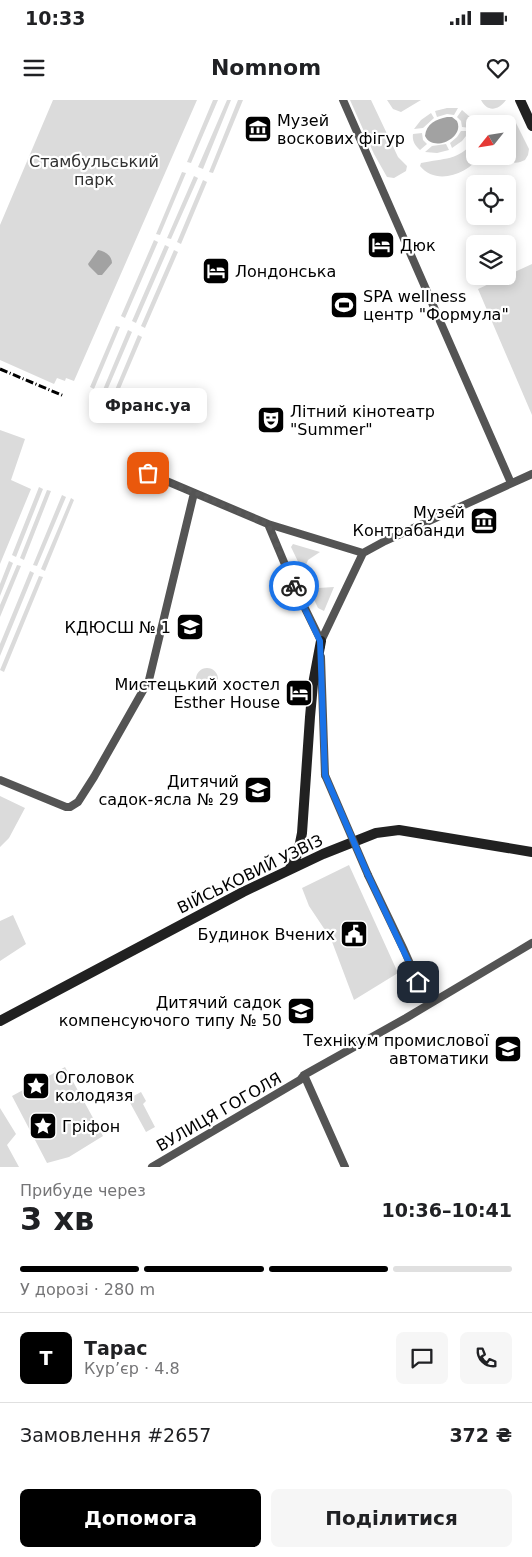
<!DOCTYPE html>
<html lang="uk">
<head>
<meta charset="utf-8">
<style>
	:root { --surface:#fff; --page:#f6f6f6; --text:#202124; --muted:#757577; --line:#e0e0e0; --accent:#000 }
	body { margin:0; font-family:"DejaVu Sans",sans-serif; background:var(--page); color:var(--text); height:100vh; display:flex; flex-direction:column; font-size:19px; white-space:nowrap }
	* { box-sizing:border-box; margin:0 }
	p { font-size:16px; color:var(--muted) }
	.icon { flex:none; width:28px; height:28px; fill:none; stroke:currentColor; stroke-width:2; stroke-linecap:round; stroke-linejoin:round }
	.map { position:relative; height:1067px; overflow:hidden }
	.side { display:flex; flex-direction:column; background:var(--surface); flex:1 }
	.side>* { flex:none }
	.needle { width:32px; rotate:240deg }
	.controls { position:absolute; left:466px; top:15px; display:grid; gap:10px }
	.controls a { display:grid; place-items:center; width:50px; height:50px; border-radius:8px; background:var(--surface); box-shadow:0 2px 12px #0003; font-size:25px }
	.pin { position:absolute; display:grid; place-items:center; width:42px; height:42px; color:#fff; margin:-21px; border-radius:10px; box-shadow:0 2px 8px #0006 }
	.courier { position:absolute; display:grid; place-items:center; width:50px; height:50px; margin:-25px; border:4px solid #1a73e8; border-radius:50%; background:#fff; color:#222; box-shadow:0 1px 6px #0007 }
	.bubble { position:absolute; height:35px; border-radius:8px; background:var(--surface); box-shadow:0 2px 12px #0003; font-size:16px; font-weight:800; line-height:35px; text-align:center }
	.overview em { font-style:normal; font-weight:800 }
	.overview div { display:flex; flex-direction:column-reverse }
	.overview { display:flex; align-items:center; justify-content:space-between; height:85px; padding:0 20px }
	h1 { font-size:32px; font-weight:800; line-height:38px }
	.bar { display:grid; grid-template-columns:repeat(4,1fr); gap:8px 5px; align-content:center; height:60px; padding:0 20px }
	.bar i { height:6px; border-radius:4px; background:var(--line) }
	.bar .on { background:var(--accent) }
	.bar p { grid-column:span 4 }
	.line { display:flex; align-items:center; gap:12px; padding:0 20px; border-top:1px solid var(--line) }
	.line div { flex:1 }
	.round { display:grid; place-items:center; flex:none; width:52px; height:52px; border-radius:8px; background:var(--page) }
	.cta { display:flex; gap:10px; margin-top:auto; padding:10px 20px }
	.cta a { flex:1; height:58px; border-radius:8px; background:var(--accent); color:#fff; font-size:20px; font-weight:800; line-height:58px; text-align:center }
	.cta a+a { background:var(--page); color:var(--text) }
	.status { display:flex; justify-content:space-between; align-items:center; height:35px; padding:0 25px; background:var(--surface); direction:ltr }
	.status svg { height:14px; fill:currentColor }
	header { display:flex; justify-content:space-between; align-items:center; height:65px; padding:0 20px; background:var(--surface); font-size:22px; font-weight:800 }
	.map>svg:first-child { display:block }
</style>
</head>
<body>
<div class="status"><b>10:33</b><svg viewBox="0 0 49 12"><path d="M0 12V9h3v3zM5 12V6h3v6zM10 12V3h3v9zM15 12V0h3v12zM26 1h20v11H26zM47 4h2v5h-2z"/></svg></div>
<header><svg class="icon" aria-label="menu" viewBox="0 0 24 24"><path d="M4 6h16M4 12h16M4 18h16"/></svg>Nomnom<svg class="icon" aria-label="heart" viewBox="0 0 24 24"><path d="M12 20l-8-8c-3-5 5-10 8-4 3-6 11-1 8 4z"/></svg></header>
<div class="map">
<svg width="532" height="1067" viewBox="0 0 532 1067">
	<rect width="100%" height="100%" fill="#fff"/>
	<path fill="#dbdbdb" d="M53 0H197L74 281 66 278 65 281 57 278 54 284 0 260V125Z
		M213 0H218L191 63 187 62Z
		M227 0H231L203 69 198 67Z
		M238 0H243L213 73 209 72Z
		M350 0H371L398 57 407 66 406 71 394 78 387 77 374 54Z
		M387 0H421L401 12 393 9Z
		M481 0H506C498 11 487 12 481 0Z
		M447 8H458L454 15 447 14 437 17 435 11Z
		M462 10 470 17 471 28 462 27 461 21 457 17Z
		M431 13 434 18 423 28 414 29 421 20Z
		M501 17 511 19 516 23 529 49 528 55 525 60C517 64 510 64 505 56H508V24H493L496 19Z
		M461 31H470L462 41 452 48 450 43 457 37Z
		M422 33 423 40 427 44 420 50C415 46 412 41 413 34Z
		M475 41V56H480C468 74 436 86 420 66L421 63C445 58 457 61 475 41Z
		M446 44 449 50 437 53 425 52 432 46Z
		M182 72 186 73 160 135 156 134Z
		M194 76 198 78 171 139 167 138Z
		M203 80 207 82 181 144 177 142Z
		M154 140 158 142 125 218 121 216Z
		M165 145 169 147 136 223 132 221Z
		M174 150 178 152 145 228 141 226Z
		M532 164V315L478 189Z
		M116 226 120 227 94 289 90 287Z
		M128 230 132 232 106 293 102 292Z
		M138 235 142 237 116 298 112 297Z
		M0 330 25 339 11 380 31 389 0 464Z
		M39 387 43 389 16 457 12 455Z
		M47 390 51 391 24 460 20 458Z
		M62 395 66 397 37 466 33 465Z
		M71 398 74 400 45 471 41 469Z
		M293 444 320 452 308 460 303 472 291 447Z
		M9 461 13 463 0 496V484Z
		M17 465 21 466 0 517V505Z
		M30 471 34 473 0 556V544Z
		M39 476 43 477 4 572 0 570Z
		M309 484 318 488 334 487 324 511 318 508 308 487Z
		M196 579a11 11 0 1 1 22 0a11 11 0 1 1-22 0Z
		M0 696 25 708 9 738 0 747Z
		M349 765 398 873 354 900 331 839 309 806 302 788Z
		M13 815 26 844 0 861V821Z
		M65 967 103 1036 69 1057 47 1063 12 996Z
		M141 992 146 1001 143 1004 155 1027 146 1032 128 999Z
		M0 1008 16 1034 7 1045 19 1067H0Z"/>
	<path fill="#a2a2a2" d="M447 17H452L457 21C465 38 433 53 425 36 426 24 436 19 447 17Z
		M98 150C105 151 112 156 112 163L102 175H98L89 166 88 164Z"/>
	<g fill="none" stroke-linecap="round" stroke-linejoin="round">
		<path stroke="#545454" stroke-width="8" d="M343 0 511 383
			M138 369 268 424
			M363 453 385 441 532 374
			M321 541 363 453
			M321 546V541L294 486 268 424 363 453
			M321 557 325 675
			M0 680 66 707H70L78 702 94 677 149 580 194 393
			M368 775 404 850 428 904
			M304 975 345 1067
			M152 1067 300 980 304 975 406 918 532 843"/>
		<path stroke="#212121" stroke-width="10" d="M520 0 532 26
			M289 770 298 753 302 733 310 617 313 584 321 541
			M0 921 243 792 323 754 376 733 399 730 532 752"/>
		<path stroke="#000" stroke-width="3" stroke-dasharray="8 2.5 1 2.5" stroke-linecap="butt" d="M0 269 64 296"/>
		<path stroke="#545454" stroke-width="8" d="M325 675 368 775"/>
	</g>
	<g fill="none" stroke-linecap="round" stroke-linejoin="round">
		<path stroke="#595959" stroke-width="5" stroke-dasharray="0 9" d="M148 373 268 424 294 486"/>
		<path stroke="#1a73e8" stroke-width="6" d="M294 486 320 541 325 675 368 775 418 882"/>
	</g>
	<defs>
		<g id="museum-square" transform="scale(1.4375)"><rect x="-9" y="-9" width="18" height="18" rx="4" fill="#000" stroke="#fff"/><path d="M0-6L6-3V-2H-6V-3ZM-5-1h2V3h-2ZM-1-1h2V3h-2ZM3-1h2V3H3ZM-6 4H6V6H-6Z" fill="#fff"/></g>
		<g id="hotel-square" transform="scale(1.4375)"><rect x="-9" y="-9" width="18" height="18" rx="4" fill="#000" stroke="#fff"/><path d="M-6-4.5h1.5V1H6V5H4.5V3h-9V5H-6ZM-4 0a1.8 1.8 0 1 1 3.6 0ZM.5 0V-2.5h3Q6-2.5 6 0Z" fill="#fff"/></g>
		<g id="stadium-square" transform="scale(1.4375)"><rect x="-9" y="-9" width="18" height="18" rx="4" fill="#000" stroke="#fff"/><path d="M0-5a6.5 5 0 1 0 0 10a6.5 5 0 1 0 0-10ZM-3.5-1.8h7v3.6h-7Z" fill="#fff"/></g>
		<g id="theatre-square" transform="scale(1.4375)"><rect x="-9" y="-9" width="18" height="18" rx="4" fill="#000" stroke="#fff"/><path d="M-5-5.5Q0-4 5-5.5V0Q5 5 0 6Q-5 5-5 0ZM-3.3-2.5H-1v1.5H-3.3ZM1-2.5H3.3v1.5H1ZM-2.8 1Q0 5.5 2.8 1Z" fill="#fff"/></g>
		<g id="school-square" transform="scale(1.4375)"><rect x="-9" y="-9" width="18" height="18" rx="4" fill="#000" stroke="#fff"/><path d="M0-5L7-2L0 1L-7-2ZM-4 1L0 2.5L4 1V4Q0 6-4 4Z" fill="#fff"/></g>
		<g id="civic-square" transform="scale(1.4375)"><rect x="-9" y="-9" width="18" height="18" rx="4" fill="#000" stroke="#fff"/><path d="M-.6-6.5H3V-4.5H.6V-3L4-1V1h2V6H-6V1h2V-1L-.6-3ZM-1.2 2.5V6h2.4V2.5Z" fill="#fff"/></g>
		<g id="university-square" transform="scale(1.4375)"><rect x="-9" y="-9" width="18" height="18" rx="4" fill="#000" stroke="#fff"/><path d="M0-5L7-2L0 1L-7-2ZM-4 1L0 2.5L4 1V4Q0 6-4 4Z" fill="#fff"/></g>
		<g id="sight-square" transform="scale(1.4375)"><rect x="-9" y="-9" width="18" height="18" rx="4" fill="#000" stroke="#fff"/><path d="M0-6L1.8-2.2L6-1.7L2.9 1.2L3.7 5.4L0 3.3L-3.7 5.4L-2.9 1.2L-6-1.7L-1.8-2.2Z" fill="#fff"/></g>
	</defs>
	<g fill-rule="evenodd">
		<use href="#museum-square" x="258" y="29"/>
		<use href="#hotel-square" x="381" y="145"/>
		<use href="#hotel-square" x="216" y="171"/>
		<use href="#stadium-square" x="344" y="205"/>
		<use href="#theatre-square" x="271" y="320"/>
		<use href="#museum-square" x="484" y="421"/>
		<use href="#school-square" x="190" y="527"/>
		<use href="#hotel-square" x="299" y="593"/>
		<use href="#school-square" x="258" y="690"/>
		<use href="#civic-square" x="354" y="834"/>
		<use href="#school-square" x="301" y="911"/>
		<use href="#university-square" x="508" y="949"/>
		<use href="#sight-square" x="36" y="986"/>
		<use href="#sight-square" x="43" y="1026"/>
	</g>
	<g text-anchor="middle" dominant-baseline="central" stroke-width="4.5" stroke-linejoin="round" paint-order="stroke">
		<g font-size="16" fill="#000" stroke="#fff" text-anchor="start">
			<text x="277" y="20">Музей<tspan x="277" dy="18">воскових фігур</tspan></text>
			<text x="400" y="145">Дюк</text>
			<text x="235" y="171">Лондонська</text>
			<text x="363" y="196">SPA wellness<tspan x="363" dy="18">центр "Формула"</tspan></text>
			<text x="290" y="311">Літний кінотеатр<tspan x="290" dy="18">"Summer"</tspan></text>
			<text x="465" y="412" text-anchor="end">Музей<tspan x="465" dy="18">Контрабанди</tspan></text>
			<text x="171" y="527" text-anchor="end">КДЮСШ № 1</text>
			<text x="280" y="584" text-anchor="end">Мистецький хостел<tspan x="280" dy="18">Esther House</tspan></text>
			<text x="239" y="681" text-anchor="end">Дитячий<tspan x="239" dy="18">садок-ясла № 29</tspan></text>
			<text x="335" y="834" text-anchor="end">Будинок Вчених</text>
			<text x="282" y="902" text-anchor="end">Дитячий садок<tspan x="282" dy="18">компенсуючого типу № 50</tspan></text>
			<text x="489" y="940" text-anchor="end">Технікум промислової<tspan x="489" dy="18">автоматики</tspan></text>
			<text x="55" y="977">Оголовок<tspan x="55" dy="18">колодязя</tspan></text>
			<text x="62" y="1026">Гріфон</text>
		</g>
		<g font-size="16" fill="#323232" stroke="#fff">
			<text x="94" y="61">Стамбульський<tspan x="94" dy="18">парк</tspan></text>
		</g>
		<g font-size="16" fill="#000" stroke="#fff">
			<text transform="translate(250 774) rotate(-26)">ВІЙСЬКОВИЙ УЗВІЗ</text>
			<text transform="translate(219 1012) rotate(-30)">ВУЛИЦЯ ГОГОЛЯ</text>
		</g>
	</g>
</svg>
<div class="controls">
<a><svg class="needle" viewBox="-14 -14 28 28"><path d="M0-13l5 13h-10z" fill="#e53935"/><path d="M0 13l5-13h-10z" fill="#757577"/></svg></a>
<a><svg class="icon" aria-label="locate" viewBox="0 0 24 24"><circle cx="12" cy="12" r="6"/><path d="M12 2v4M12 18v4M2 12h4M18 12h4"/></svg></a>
<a><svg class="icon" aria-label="layers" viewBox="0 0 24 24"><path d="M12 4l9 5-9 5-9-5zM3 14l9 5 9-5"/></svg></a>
</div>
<div class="pin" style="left:148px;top:373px;background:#ea580c"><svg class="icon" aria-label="bag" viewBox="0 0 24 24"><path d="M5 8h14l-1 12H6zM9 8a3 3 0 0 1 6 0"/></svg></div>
<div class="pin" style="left:418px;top:882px;background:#1f2937"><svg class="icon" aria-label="home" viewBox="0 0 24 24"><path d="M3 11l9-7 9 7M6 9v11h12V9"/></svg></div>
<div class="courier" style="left:294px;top:486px"><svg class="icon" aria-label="bike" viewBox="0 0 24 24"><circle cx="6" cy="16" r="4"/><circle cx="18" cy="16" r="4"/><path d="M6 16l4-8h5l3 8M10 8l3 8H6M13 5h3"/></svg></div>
<div class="bubble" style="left:89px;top:288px;width:118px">Франс.уа</div>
</div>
<section class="side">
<div class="overview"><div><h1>3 хв</h1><p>Прибуде через</p></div><em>10:36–10:41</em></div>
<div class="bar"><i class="on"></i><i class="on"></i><i class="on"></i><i></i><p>У дорозі · 280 m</p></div>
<div class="line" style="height:90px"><b class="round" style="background:var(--accent);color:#fff">Т</b><div><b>Тарас</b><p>Кур’єр · 4.8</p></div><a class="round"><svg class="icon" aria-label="chat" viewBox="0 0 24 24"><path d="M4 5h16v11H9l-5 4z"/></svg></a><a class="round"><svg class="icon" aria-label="phone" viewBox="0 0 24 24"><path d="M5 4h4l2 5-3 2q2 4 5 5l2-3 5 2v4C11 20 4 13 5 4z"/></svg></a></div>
<div class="line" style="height:65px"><div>Замовлення #2657</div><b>372 ₴</b></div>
<div class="cta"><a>Допомога</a><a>Поділитися</a></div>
</section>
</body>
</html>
